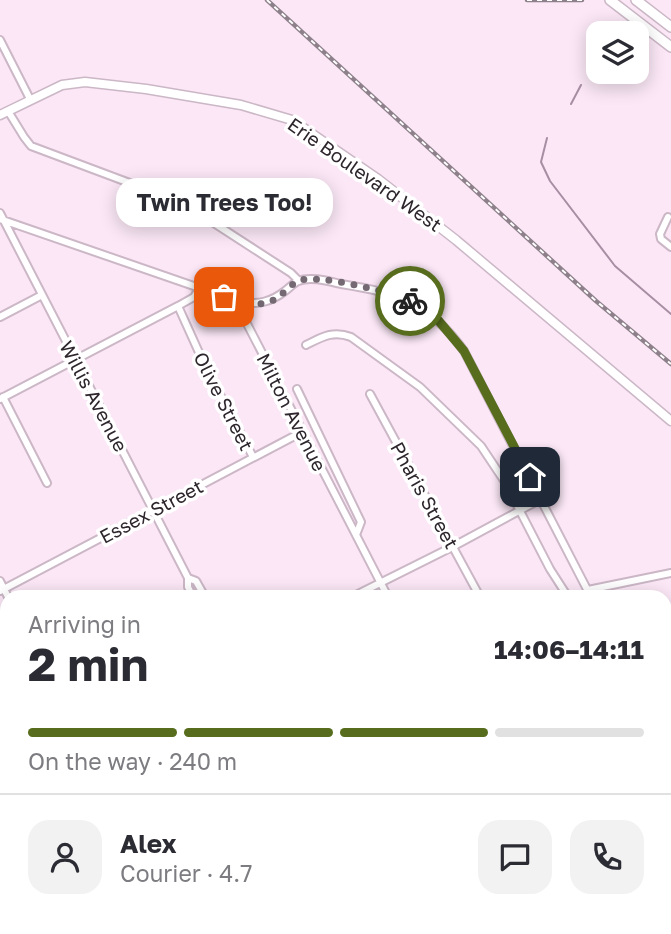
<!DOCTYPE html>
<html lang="en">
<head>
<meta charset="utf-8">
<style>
	:root { --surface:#fff; --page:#f2f2f3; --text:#2b2b33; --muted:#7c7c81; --line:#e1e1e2; --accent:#576d1d }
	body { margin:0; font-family:"Golos Text",sans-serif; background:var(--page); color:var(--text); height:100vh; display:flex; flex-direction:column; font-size:26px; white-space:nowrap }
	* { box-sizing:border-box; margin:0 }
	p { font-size:23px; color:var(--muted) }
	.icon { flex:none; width:38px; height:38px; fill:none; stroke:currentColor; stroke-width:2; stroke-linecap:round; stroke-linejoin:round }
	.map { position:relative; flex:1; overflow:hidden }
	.sheet { position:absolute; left:0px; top:590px; width:672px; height:345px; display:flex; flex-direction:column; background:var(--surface); border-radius:21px 21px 0 0; box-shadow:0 4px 18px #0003 }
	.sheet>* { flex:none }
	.tools { position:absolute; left:586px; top:21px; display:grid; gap:14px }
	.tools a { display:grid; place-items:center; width:63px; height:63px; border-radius:14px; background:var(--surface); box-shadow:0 4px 18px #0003; font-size:35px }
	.pin { position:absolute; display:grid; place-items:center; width:60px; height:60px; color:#fff; margin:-30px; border-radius:14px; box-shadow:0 4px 10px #0006 }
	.courier { position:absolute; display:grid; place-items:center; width:70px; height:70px; margin:-35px; border:5px solid #576d1d; border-radius:50%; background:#fff; color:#222; box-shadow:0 2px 9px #0007 }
	.bubble { position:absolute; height:49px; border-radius:21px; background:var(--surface); box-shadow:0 4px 18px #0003; font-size:23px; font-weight:700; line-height:49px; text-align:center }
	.overview em { font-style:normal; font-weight:700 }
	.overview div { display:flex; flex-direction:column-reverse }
	.overview { display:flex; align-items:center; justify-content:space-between; height:119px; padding:0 28px }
	h1 { font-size:46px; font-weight:700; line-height:52px }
	.bar { display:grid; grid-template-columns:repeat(4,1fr); gap:10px 7px; align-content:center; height:84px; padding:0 28px }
	.bar i { height:9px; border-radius:5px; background:var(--line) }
	.bar .selected { background:var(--accent) }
	.bar p { grid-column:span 4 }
	.line { display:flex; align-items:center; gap:18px; padding:0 28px; border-top:2px solid var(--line) }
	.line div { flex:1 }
	.round { display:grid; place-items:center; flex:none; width:74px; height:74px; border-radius:21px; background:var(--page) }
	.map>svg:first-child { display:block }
</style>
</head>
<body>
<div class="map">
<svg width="671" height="934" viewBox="0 0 671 934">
	<rect width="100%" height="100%" fill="#fbe7f6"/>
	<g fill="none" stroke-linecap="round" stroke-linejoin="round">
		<path stroke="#a88ea3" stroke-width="2" d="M594 66 598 56
			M571 104 581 85
			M547 138 541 162 550 181 615 266 671 314"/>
		<g stroke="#cbb7c6" stroke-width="10">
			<path id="minor" d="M0 40 30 99
				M8 111 24 137 31 146 183 203 291 273 299 281
				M0 213 188 578V587L193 597
				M668 217 660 234 661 239 671 247
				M0 219 240 302C258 305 271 302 285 291 289 288 294 283 298 281 311 276 328 281 341 284 398 293 429 302 464 351L591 597
				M240 302 243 316 388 597
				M178 306 206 368 253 457
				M0 317 42 295
				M306 345C322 337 333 330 351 337L420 387 481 446 505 482 550 569 568 597
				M297 389 361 522 356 535
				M370 394 480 597
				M3 397 47 483
				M0 399 178 306 194 297 199 289
				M188 578 196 581 205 597
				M0 581 8 597
				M588 590 671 573
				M0 591 302 432
				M352 597 454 546 541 499
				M665 666 671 663
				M0 668 7 664
				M0 751 7 764
				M665 751 671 752
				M0 813 7 809
				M180 928 183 934
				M369 928 372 934
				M310 934 322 928"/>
		</g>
		<g stroke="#cbb7c6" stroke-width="11">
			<path id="major" d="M0 115 62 85 85 82 146 89 241 105 292 120 378 179 456 240 671 421
				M665 877 671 876
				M555 934 568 928"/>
		</g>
		<g stroke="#cbb7c6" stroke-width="12">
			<path id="highway" d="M610 0 671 47
				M636 0 671 27"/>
		</g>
		<use href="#minor" stroke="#fff" stroke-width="6"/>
		<use href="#major" stroke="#fff" stroke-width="8"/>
		<use href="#highway" stroke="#fff" stroke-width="9"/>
		<g stroke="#8e818b" stroke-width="4.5">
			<path id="rail" d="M267 0 596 301 671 364
				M527 0H582"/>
		</g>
		<use href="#rail" stroke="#fff" stroke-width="2" stroke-dasharray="5" stroke-linecap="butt"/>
	</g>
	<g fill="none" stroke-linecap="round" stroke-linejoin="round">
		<path stroke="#756a73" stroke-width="7" stroke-dasharray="0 12.6" d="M224 297C240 302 261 309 277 298 284 293 290 285 298 281 316 273 391 292 410 301"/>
		<path stroke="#576d1d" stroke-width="9" d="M410 301 438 320 464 351 530 477"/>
	</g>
	<g text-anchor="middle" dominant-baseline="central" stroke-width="7" stroke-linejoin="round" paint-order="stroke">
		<g font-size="19" fill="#2d262c" stroke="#fff">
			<text transform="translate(365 174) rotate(35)">Erie Boulevard West</text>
			<text transform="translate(94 396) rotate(62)">Willis Avenue</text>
			<text transform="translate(224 401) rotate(63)">Olive Street</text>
			<text transform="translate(292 412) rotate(63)">Milton Avenue</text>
			<text transform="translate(425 495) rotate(61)">Pharis Street</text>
			<text transform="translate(151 511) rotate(-28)">Essex Street</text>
		</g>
	</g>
</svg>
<div class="tools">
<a><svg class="icon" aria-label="layers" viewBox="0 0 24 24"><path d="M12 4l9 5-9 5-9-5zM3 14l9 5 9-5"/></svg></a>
</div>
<div class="pin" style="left:224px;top:297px;background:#ea580c"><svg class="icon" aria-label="bag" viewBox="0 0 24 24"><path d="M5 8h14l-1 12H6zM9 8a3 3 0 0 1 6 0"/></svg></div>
<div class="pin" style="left:530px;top:477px;background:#1f2937"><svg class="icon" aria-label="home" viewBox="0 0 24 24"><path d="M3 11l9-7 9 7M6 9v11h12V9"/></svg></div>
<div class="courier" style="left:410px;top:301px"><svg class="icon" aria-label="bike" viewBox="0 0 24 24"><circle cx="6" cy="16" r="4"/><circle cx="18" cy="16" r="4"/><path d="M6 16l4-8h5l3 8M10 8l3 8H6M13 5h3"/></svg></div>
<div class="bubble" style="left:116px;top:178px;width:217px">Twin Trees Too!</div>
<section class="sheet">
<div class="overview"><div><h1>2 min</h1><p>Arriving in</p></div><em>14:06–14:11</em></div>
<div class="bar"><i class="selected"></i><i class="selected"></i><i class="selected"></i><i></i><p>On the way · 240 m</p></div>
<div class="line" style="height:126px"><a class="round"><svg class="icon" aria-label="person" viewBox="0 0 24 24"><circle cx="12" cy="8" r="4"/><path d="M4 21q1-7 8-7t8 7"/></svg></a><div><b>Alex</b><p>Courier · 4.7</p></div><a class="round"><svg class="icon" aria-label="chat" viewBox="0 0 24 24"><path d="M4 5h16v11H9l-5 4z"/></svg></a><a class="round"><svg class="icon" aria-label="phone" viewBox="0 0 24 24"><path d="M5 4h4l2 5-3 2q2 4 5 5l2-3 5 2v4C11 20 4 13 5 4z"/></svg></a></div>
</section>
</div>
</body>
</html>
